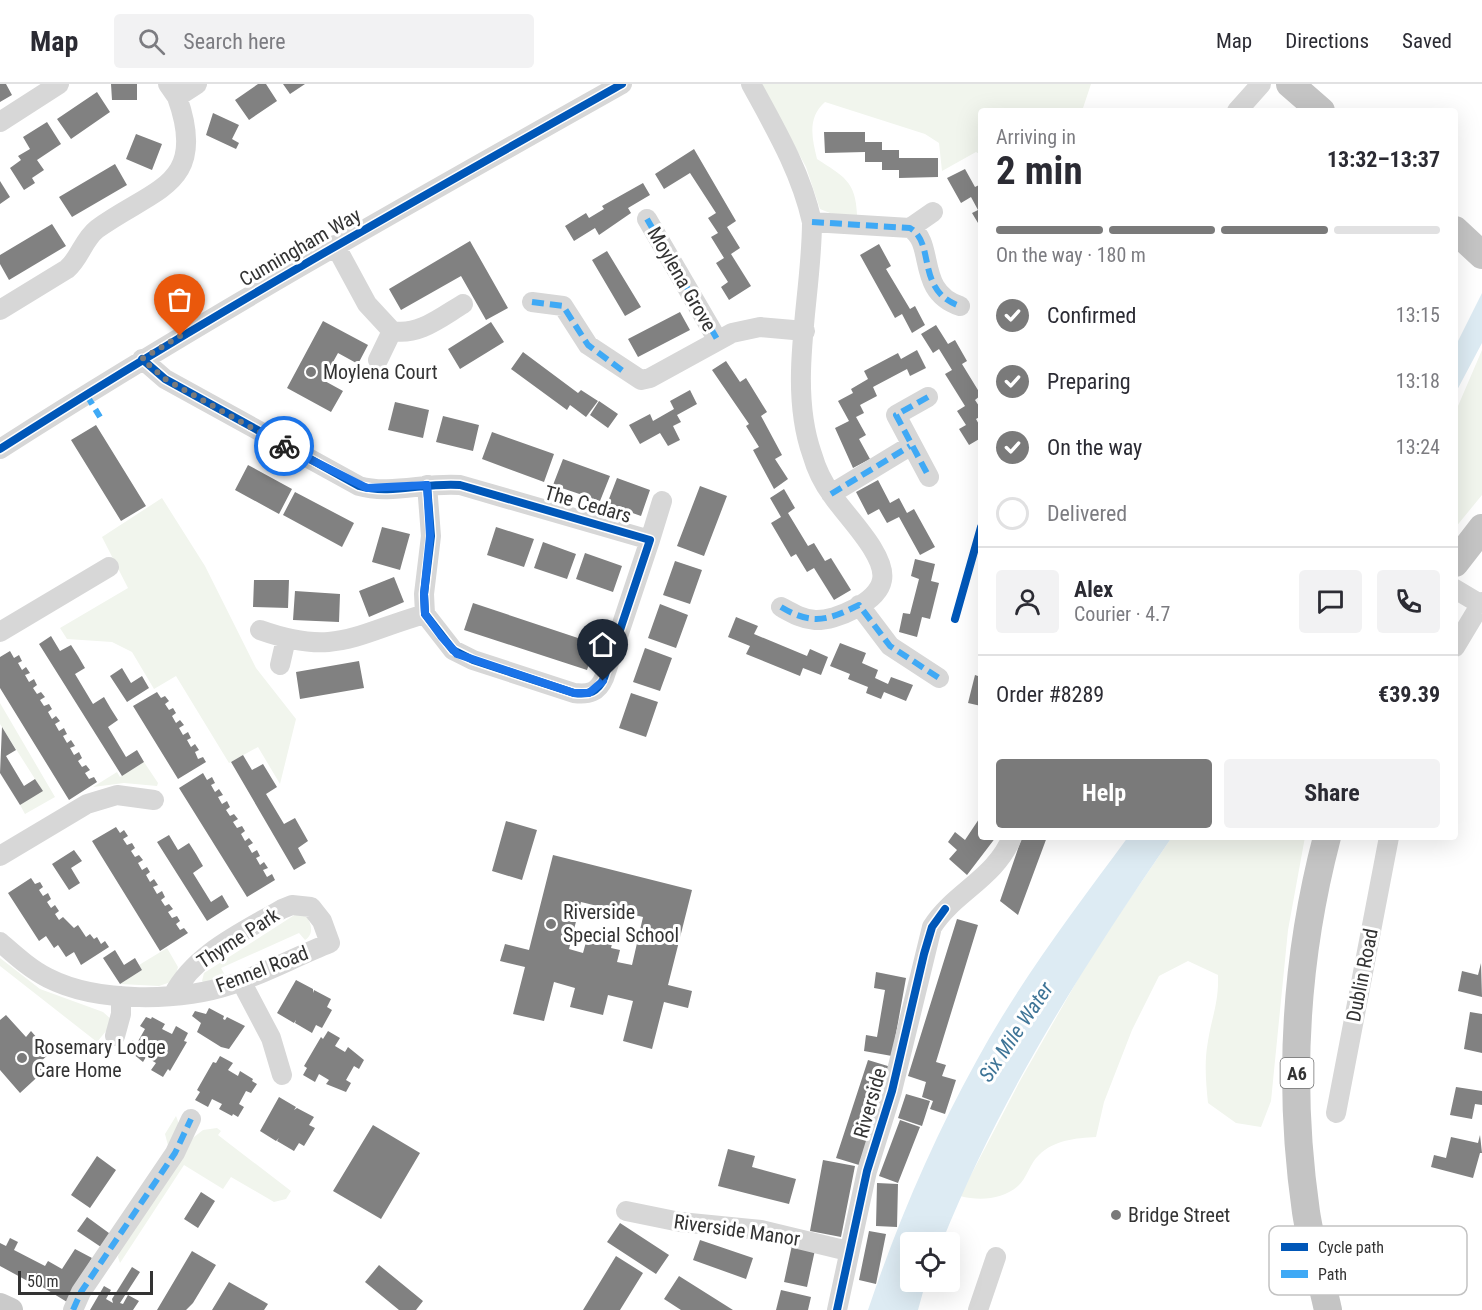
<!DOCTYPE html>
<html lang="en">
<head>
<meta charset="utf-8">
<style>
	:root { --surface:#fff; --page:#f2f2f3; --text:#2b2b33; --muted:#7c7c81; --line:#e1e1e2; --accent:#7a7a7a }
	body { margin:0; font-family:"Roboto Condensed",sans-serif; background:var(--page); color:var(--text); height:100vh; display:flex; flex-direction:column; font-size:22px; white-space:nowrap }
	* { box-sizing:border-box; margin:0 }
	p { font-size:20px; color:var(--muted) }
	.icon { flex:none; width:33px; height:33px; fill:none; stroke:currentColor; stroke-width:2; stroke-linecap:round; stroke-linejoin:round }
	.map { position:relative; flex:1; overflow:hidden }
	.panel { position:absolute; left:978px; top:24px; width:480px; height:732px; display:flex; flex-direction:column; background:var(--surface); border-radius:6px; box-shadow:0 6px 24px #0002 }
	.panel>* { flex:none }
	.fabs { position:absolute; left:900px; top:1148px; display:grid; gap:12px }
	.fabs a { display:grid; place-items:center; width:60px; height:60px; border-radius:6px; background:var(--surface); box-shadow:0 6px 24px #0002; font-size:30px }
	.scale { position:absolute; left:18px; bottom:15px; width:135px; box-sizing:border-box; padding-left:6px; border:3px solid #333; border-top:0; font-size:16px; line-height:21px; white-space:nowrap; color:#333; -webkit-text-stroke:4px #fff; paint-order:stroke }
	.pin { position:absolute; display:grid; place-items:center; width:51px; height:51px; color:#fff; margin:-62px -26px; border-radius:50% 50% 50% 0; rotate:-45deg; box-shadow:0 0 6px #0007 }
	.pin .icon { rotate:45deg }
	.courier { position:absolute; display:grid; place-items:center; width:60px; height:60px; margin:-30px; border:4px solid #1a73e8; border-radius:50%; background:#fff; color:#222; box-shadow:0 2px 8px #0007 }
	.headline em { font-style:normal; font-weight:700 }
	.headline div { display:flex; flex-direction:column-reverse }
	.headline { display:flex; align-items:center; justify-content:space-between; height:102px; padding:0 18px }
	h1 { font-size:39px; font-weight:700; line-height:45px }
	.bar { display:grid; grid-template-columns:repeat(4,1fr); gap:9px 6px; align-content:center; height:72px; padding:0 18px }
	.bar i { height:8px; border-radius:4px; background:var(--line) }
	.bar .on { background:var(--accent) }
	.bar p { grid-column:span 4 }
	.line { display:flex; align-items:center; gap:15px; padding:0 18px; border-top:2px solid var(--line) }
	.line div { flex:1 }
	.round { display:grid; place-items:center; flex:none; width:63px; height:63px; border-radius:6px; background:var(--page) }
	ol { padding:0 18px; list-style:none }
	li { display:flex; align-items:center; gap:18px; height:66px }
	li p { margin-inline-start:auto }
	li .icon { padding:6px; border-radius:50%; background:var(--accent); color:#fff; stroke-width:4 }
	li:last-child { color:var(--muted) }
	li i { width:33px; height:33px; border:3px solid var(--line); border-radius:50% }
	.button { display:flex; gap:12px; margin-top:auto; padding:12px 18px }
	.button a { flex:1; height:69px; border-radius:6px; background:var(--accent); color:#fff; font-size:24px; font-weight:700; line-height:69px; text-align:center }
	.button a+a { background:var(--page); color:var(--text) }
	header { display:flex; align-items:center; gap:36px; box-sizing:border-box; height:84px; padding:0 30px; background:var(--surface); border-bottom:2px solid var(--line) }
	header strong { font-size:28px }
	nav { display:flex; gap:33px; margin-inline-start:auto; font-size:21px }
	.search { width:420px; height:54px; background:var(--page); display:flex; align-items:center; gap:15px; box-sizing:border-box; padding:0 21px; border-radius:6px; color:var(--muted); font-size:22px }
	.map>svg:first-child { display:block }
</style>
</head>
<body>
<header>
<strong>Map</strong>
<div class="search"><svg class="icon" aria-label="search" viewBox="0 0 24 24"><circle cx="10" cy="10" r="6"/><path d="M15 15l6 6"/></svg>Search here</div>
<nav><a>Map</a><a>Directions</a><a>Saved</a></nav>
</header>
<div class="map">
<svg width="1482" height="1226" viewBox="0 0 1482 1226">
	<rect width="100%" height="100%" fill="#fff"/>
	<path fill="#f1f5ed" d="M761 0H1091L1082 27H981V71L976 68 942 87 939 59 925 50 825 18C807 34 812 54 817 75 843 92 856 97 857 131L845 135 820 125 806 83Z
		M1482 266V411L1455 444V329Z
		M162 414 205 482 256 584 296 635 280 700 258 663 229 679 176 592 154 605 132 568 112 558 67 555 60 544 128 504 102 453Z
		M0 619 55 713 25 730 20 721 42 706 0 640Z
		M144 678 158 699 157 702 124 699 93 703 117 688 120 693Z
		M1172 753H1305L1288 846 1271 1017 1261 1043 1236 1039 1208 1019C1206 999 1204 978 1208 957 1212 932 1219 918 1218 891L1188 877 1159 892 1132 946 1104 1018 1096 1053C1076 1054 1054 1056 1039 1071 1030 1079 1027 1094 1018 1102 1002 1116 979 1117 960 1112L1021 995 1093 869Z
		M296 830 306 832C312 840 314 850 305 856L299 849 221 884 226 893 204 899 202 897 204 889Z
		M167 864 178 883 174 897 159 902 120 900 142 886 139 881Z
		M0 874 40 905 103 928 112 936 111 941 97 958 0 882Z
		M176 1032 180 1043 170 1069 165 1050Z
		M217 1044 221 1047 218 1051 291 1107 286 1115 274 1118 231 1093 223 1105 184 1081 120 1179 118 1173 121 1158 194 1053 203 1046Z"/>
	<path fill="#ddebf3" d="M1482 209V259L1455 310V263Z
		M1128 753H1172C1084 881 1000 1013 942 1158H910V1197H926L918 1226H868C897 1140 933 1055 977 976 1020 897 1075 825 1128 753Z"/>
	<path fill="#818181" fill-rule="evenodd" d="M0 0H6L12 11 0 18Z
		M111 0H137V16H112Z
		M258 0H266L277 17 249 36 235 16Z
		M283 0H305L290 10Z
		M97 8 110 28 71 55 57 35Z
		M213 29 239 41 232 55 239 59 236 65 206 51Z
		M47 38 61 60 37 76 44 86 32 94 35 99 24 106 10 84 21 76 18 72 30 65 23 53Z
		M824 48H865V58H882V66H899V74H938V93L899 94V86H882V78H865V68L825 69Z
		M136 50 162 60 152 86 126 75Z
		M694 65 736 137 727 143 740 164 731 170 751 202 729 216 721 203 728 198 716 179 724 174 711 153 718 149 708 134 716 129 690 89 664 105 655 90Z
		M115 80 127 101 72 133 59 113Z
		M965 85 975 103 981 100V144L972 129 978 126 971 113 961 119 947 94Z
		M0 97 10 113 0 120Z
		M643 99 650 111 628 124 631 129 599 151 595 144 574 157 565 142 586 129 589 134 604 125 602 122Z
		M52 140 66 162 9 196 0 180V171Z
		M470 157 508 224 486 236 461 192 401 226 389 205Z
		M879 160 891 182 886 185 910 225 915 222 925 241 912 249 902 230 895 234 860 171Z
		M607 167 641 223 625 232 592 176Z
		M680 228 690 246 638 273 628 255Z
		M323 237 368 261 358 280 338 269 323 296 343 307 331 328 287 304Z
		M491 238 504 258 460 285 448 265Z
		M936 241 948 260 955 256 967 277 962 280 981 311 975 316 981 325V332L976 335 981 344V354L969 361 959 345 966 341 957 327 965 322 945 290 952 286 939 265 933 269 921 250Z
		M917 266 926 284 910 292 907 285 873 303 877 312 860 321 864 329 856 333 866 351 859 355 870 375 853 384 835 344 849 337 838 317 853 309 851 305 868 295 864 287 898 269 901 275Z
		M523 268 578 309 581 306 598 317 586 333 570 321 567 326 511 285Z
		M726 277 740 298 746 294 767 328 761 332 782 371 775 375 788 395 774 405 753 366 759 363 746 342 749 340 712 286Z
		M690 306 697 320 677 331 681 338 673 342 680 356 668 362 660 349 640 360 629 341 650 330 653 337 674 325 670 317Z
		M599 317 618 330 608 344 590 331Z
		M395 318 429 326 423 354 388 346Z
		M443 332 479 341 473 367 436 358Z
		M96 341 146 422 121 437 71 356Z
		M492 348 554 370 544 398 482 375Z
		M563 375 610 392 600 417 553 401Z
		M248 381 292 405 279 430 235 406Z
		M617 394 650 406 641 432 607 420Z
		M878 396 890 419 899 414 907 429 914 425 935 463 920 471 899 433 887 439 879 425 868 431 856 408Z
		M700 402 727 412 704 472 677 462Z
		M784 405 795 424 788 429 808 462 814 459 825 477 831 474 851 506 834 516 814 484 807 488 796 470 791 473 771 439 781 433 770 414Z
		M295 408 354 439 342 463 283 431Z
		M382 443 410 450 400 486 372 478Z
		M496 443 534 455 524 483 487 471Z
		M543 458 576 470 567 495 534 484Z
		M585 469 622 482 613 508 576 495Z
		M915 475 935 480 931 497 939 499 930 535 922 533 917 553 899 548 903 529 910 530 919 495 911 492Z
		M675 477 702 486 690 520 663 511Z
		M394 493 404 518 369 533 359 507Z
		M254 496H289L288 524 253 523Z
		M295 507 340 510 339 538 293 536Z
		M473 519 596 560 587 586 464 546Z
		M660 520 688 531 676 564 648 554Z
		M736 533 758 542 754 550 807 572 810 565 828 573 821 591 803 584 800 592 746 570 750 562 728 553Z
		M51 552 60 567 71 561 78 572 85 584 75 590 93 620 104 613 111 625 118 636 108 643 126 673 137 666 144 678 122 692 39 560Z
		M840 559 866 569 862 579 878 586 875 594 888 600 891 593 913 601 906 617 884 608 881 615 866 609 868 603 848 595 850 590 830 582Z
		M645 564 672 574 660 607 633 598Z
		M10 567 14 574 19 571 22 577 18 579 22 586 26 583 30 589 25 591 29 598 34 595 37 601 33 604 37 610 41 608 45 613 40 616 44 622 49 620 52 625 48 628 52 635 56 632 60 637 55 640 59 647 64 644 67 650 63 652 67 659 71 656 75 662 70 664 74 671 79 668 82 674 78 677 82 683 86 681 90 686 85 689 89 695 94 693 97 698 69 716 0 604V573Z
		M359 577 364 604 300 615 296 588Z
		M122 584 131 599 142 592 149 604 127 618 110 592Z
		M975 591 981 593V622L968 619Z
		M157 608 161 614 165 612 169 617 165 620 169 626 173 624 176 629 172 632 176 639 180 636 184 641 179 644 183 651 188 648 191 654 187 656 191 663 195 660 199 666 195 668 198 675 203 673 206 678 178 695 133 622Z
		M631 609 658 618 646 653 619 644Z
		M2 643 16 666 6 672 24 702 35 695 43 707 20 721 0 689Z
		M243 671 252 686 263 680 277 703 266 710 284 740 295 734 308 757 298 764 306 779 294 786 231 678Z
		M203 689 207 696 212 693 215 699 211 701 215 708 219 705 223 711 218 713 222 720 227 717 230 723 226 726 230 732 234 730 238 735 233 738 237 744 242 742 245 747 241 750 245 757 249 754 253 759 248 762 252 769 257 766 260 772 256 774 260 781 264 778 268 784 263 786 267 793 272 790 275 796 247 813 179 704Z
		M981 732V753H996L967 791 949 775 957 766 948 758 955 748 965 756Z
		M506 737 537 746 522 796 492 787Z
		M116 743 120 749 124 746 128 752 123 755 127 761 132 759 135 764 131 767 135 773 139 771 143 776 138 779 142 786 147 783 150 788 146 791 150 798 154 795 158 801 153 803 157 810 162 807 165 813 161 816 165 822 169 820 173 825 168 828 172 834 177 832 180 837 176 840 180 846 184 844 188 849 160 867 92 757Z
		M169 751 178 766 189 759 196 770 203 782 193 789 211 818 222 811 229 823 207 837 157 758Z
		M1022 753H1047L1018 831 1000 817Z
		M74 766 82 777 71 784 80 799 69 806 52 780Z
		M553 771 692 806 668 901 692 907 688 924 664 918 652 965 623 957 633 917 608 911 603 931 570 923 575 904 554 898 544 937 513 930 525 883 500 877 505 860 529 866ZM581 818 643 833 632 881 617 878 620 866 611 864 613 856 597 852 595 860 586 858 583 869 569 865Z
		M31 794 35 800 40 798 43 803 39 806 43 812 48 809 51 815 47 818 51 824 55 821 59 827 55 830 59 836 63 833 74 844 78 841 86 853 90 850 94 855 97 853 101 860 105 857 109 863 81 881 74 868 66 873 58 861 54 864 46 852 39 857 8 809Z
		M957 835 978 841 936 978 946 981 942 992 956 996 945 1030 930 1025 933 1017 922 1013 926 998 908 992Z
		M115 866 124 881 135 874 142 886 120 900 103 874Z
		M1481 879 1482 913 1458 907 1462 887 1478 891Z
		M876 888 906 894 892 972 864 967 866 951 877 953 885 906 874 904Z
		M296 896 313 905V909L314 906 331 915 327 923 332 926 322 944 316 941 312 949 295 939 296 936 294 939 277 929Z
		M209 924 224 932 223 935 225 936 227 933 245 942 229 965 221 963 197 948 201 939 192 932 195 927 206 930Z
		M1470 928 1482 930V969L1464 965Z
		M6 931 26 953 31 947 50 969 39 979 45 986 20 1009 0 986V936Z
		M146 933 151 935 152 933 165 940 162 945 172 950 176 942 188 949 184 957 187 958 170 987 168 985 163 993 151 986 156 979 146 973 143 978 127 965 132 956 137 959 145 945 140 942Z
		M328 947 340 954 335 962 345 968 348 963 364 976 359 985 354 982 346 996 351 999 346 1008 326 1000 329 996 319 990 315 998 303 991 307 984 304 982 321 953 323 955Z
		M220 972 233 979 228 986 238 992 240 987 253 995 252 997 257 1000 251 1009 246 1007 239 1020 244 1023 238 1033 233 1030 232 1032 219 1025 222 1020 212 1015 208 1023 195 1016 200 1008 197 1006 213 978 216 979Z
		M868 976 891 983 859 1081 836 1074Z
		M1456 1003 1482 1007V1021L1475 1020 1472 1035 1450 1031Z
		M906 1010 930 1017 922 1042 898 1034Z
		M279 1013 296 1023 294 1026 297 1024 314 1033 309 1041 315 1044 304 1062 299 1059 294 1067 277 1057 279 1054 276 1057 260 1047Z
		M900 1036 920 1043 898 1099 879 1092Z
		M373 1041 420 1069 381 1135 333 1107Z
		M1480 1051 1482 1069H1480L1473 1094 1431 1083 1434 1071 1446 1074 1451 1053 1478 1059Z
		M728 1065 755 1072 752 1083 796 1095 789 1120 718 1102Z
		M97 1072 116 1086 90 1124 71 1111Z
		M823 1076 855 1082 841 1153 810 1147Z
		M877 1099 898 1100 897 1143 876 1142Z
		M201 1108 215 1117 198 1144 184 1135Z
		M87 1133 113 1152 104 1165 77 1147Z
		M620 1139 669 1171 656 1190 607 1158Z
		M869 1147 886 1150 876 1200 859 1196Z
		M10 1154 18 1158 14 1166 45 1182 48 1177 62 1185 75 1165 92 1174 67 1218 36 1199 35 1201 0 1182V1159L6 1162Z
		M700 1156 753 1174 746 1195 693 1176Z
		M792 1161 815 1166 807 1203 784 1198Z
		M192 1167 216 1181 193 1219 186 1226H157Z
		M616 1172 643 1189 620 1226H583Z
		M379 1181 423 1217 416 1226H399L365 1198Z
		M132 1183 140 1188 120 1219 123 1220 128 1211 139 1217 133 1226H90L104 1202 111 1206 106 1215 113 1219 112 1215Z
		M679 1192 733 1226H681L664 1215Z
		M229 1198 268 1220 264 1226H212Z
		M781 1206 811 1213 808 1226H776Z"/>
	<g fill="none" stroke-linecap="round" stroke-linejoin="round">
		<path stroke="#d7d7d7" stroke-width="20" d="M168 0 177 13 197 0
			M751 0C775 44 801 88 812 138 812 213 787 299 812 370 816 384 823 399 832 411 845 431 887 471 882 496 878 518 836 537 815 536 802 535 792 529 781 523
			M1237 27 1261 0
			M0 38 59 0
			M647 135 717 255
			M812 138 910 144C936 159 915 207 960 222
			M910 144 933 128
			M335 161 367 220 392 247C419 252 441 233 463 220
			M532 218 563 222 588 261 641 296 650 294 732 249 760 243 805 247
			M0 226 67 185C80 174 83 156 97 145 153 104 209 102 177 13
			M142 275 165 295 359 402C390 411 427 398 460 401L650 456 604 594C598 608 589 611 574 609L473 576 453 566 425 530 424 510 431 452 427 401
			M378 276 392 247
			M928 313 896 331 929 393
			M0 365C203 235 412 118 622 0
			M831 410 910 362
			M650 456 662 417
			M1455 505 1480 520
			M859 521 890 562 939 594
			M260 546C336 573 355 550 425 530
			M0 548 109 483
			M1455 563 1482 518
			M280 581 286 555
			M0 772 87 720 117 711 154 716
			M0 858C15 871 30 885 48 894 97 919 180 918 233 900 266 889 297 872 330 859L322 837 311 823 292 821 282 825C243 848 195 869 173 911
			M241 897 271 954 282 991
			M115 952 121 930V912
			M1336 1029 1389 753
			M626 1127 680 1138 761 1146 848 1167
			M73 1226 81 1208 175 1069 191 1035
			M837 1226 867 1087 892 1007 932 843C953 809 996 794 1012 753
			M978 1226 996 1173"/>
		<path stroke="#cacaca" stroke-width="24" d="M0 1221 11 1226"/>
		<path stroke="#c4c4c4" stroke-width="28" d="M1290 0 1321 27
			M1455 146 1482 171
			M1455 479 1482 444
			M1327 753C1295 875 1288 1003 1306 1128 1311 1161 1321 1194 1328 1226"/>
		<path stroke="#3fa9f5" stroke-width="6" stroke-dasharray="12 6" stroke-linecap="butt" d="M647 135 717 255
			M812 138 910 144C936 159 915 207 960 222
			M532 218 563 222 588 261 623 287
			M86 310 100 333
			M928 313 896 331 929 393
			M831 410 910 362
			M781 523C813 542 828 536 859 521L890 562 939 594
			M73 1226 81 1208 175 1069 191 1035"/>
		<g stroke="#fff" stroke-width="11">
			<path id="cycleway" d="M142 275 165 295 359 402C390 411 427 398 460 401L650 456 604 594C598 608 589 611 574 609L473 576 453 566 425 530 424 510 431 452 427 401
				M0 365C203 235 412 118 622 0
				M955 535 981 443
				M837 1226 867 1087 892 1007 924 870 932 843 945 825"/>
		</g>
		<use href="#cycleway" stroke="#0057b8" stroke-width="8"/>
	</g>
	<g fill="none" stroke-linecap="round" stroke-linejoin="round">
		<path stroke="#7a7a7a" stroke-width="6" stroke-dasharray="0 10.8" d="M180 252 142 275 165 295 284 362"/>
		<path stroke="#1a73e8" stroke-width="8" d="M284 362 367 404 427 401 430 452 424 510 425 530 441 552 457 570 574 609H589L603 597"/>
	</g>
	<g fill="#7a7a7a" stroke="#fff" stroke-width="2">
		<circle cx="311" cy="288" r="6"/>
		<circle cx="551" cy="840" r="6"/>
		<circle cx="22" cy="974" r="6"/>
		<circle cx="1116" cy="1131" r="6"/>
	</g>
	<g text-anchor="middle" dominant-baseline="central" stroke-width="6" stroke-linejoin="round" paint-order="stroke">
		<rect fill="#fff" stroke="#707070" stroke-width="1.5" x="1280.5" y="974" width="33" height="30" rx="4.5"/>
		<g font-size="18" font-weight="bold" fill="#333">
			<text x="1297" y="989">A6</text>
		</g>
		<g font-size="20" fill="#333" stroke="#fff">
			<text transform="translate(300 163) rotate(-30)">Cunningham Way</text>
			<text transform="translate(682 195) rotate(60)">Moylena Grove</text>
			<text transform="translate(588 420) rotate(16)">The Cedars</text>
			<text transform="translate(238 854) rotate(-33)">Thyme Park</text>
			<text transform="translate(262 885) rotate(-21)">Fennel Road</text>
			<text transform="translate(1362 891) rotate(-79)">Dublin Road</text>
			<text transform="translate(870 1019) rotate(-74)">Riverside</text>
			<text transform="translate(737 1146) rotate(8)">Riverside Manor</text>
		</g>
		<g font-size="20" fill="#333" stroke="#fff" text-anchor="start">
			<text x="323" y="288">Moylena Court</text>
			<text x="563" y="828">Riverside<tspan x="563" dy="23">Special School</tspan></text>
			<text x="34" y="963">Rosemary Lodge<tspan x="34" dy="23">Care Home</tspan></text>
			<text x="1128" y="1131">Bridge Street</text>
		</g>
		<g font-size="21" font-style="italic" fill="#3f7597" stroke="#fff">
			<text transform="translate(1016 948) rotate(-56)">Six Mile Water</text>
		</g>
	</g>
	<rect x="1269" y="1142" width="198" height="69" rx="9" fill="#fff" stroke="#c2c2c2" stroke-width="1.5"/>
	<rect x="1281" y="1159" width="27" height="8" fill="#0057b8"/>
	<rect x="1281" y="1186" width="27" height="8" fill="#3fa9f5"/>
	<g font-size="16" fill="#333">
		<text x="1318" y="1169">Cycle path</text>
		<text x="1318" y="1196">Path</text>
	</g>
</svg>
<div class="fabs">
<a><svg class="icon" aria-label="locate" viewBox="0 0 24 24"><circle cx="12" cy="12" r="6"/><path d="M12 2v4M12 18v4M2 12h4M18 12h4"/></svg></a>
</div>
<div class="scale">50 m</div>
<div class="pin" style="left:180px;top:252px;background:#ea580c"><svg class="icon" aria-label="bag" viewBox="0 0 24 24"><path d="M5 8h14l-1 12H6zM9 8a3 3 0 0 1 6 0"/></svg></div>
<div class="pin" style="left:603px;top:597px;background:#1f2937"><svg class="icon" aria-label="home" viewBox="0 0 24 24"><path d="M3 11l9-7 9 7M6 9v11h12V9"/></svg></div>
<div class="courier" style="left:284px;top:362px"><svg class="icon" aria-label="bike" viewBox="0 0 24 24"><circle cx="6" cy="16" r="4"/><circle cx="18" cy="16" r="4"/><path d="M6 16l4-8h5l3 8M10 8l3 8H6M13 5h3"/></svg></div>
<section class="panel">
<div class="headline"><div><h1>2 min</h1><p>Arriving in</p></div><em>13:32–13:37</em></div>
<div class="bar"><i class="on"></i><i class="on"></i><i class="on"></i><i></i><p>On the way · 180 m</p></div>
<ol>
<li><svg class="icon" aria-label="check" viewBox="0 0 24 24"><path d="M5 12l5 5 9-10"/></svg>Confirmed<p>13:15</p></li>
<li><svg class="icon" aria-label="check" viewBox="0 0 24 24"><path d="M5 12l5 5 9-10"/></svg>Preparing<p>13:18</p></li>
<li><svg class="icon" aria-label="check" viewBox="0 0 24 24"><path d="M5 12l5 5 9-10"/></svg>On the way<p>13:24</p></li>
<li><i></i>Delivered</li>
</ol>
<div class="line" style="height:108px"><a class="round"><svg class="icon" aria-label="person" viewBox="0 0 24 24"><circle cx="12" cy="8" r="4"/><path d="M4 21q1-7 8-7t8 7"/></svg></a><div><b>Alex</b><p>Courier · 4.7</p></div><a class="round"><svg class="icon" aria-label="chat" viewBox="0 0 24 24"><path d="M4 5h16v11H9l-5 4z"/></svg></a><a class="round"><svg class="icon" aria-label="phone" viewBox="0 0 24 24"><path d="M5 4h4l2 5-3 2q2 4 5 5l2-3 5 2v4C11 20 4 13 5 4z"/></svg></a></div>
<div class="line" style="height:78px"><div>Order #8289</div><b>€39.39</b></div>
<div class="button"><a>Help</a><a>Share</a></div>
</section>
</div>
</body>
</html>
